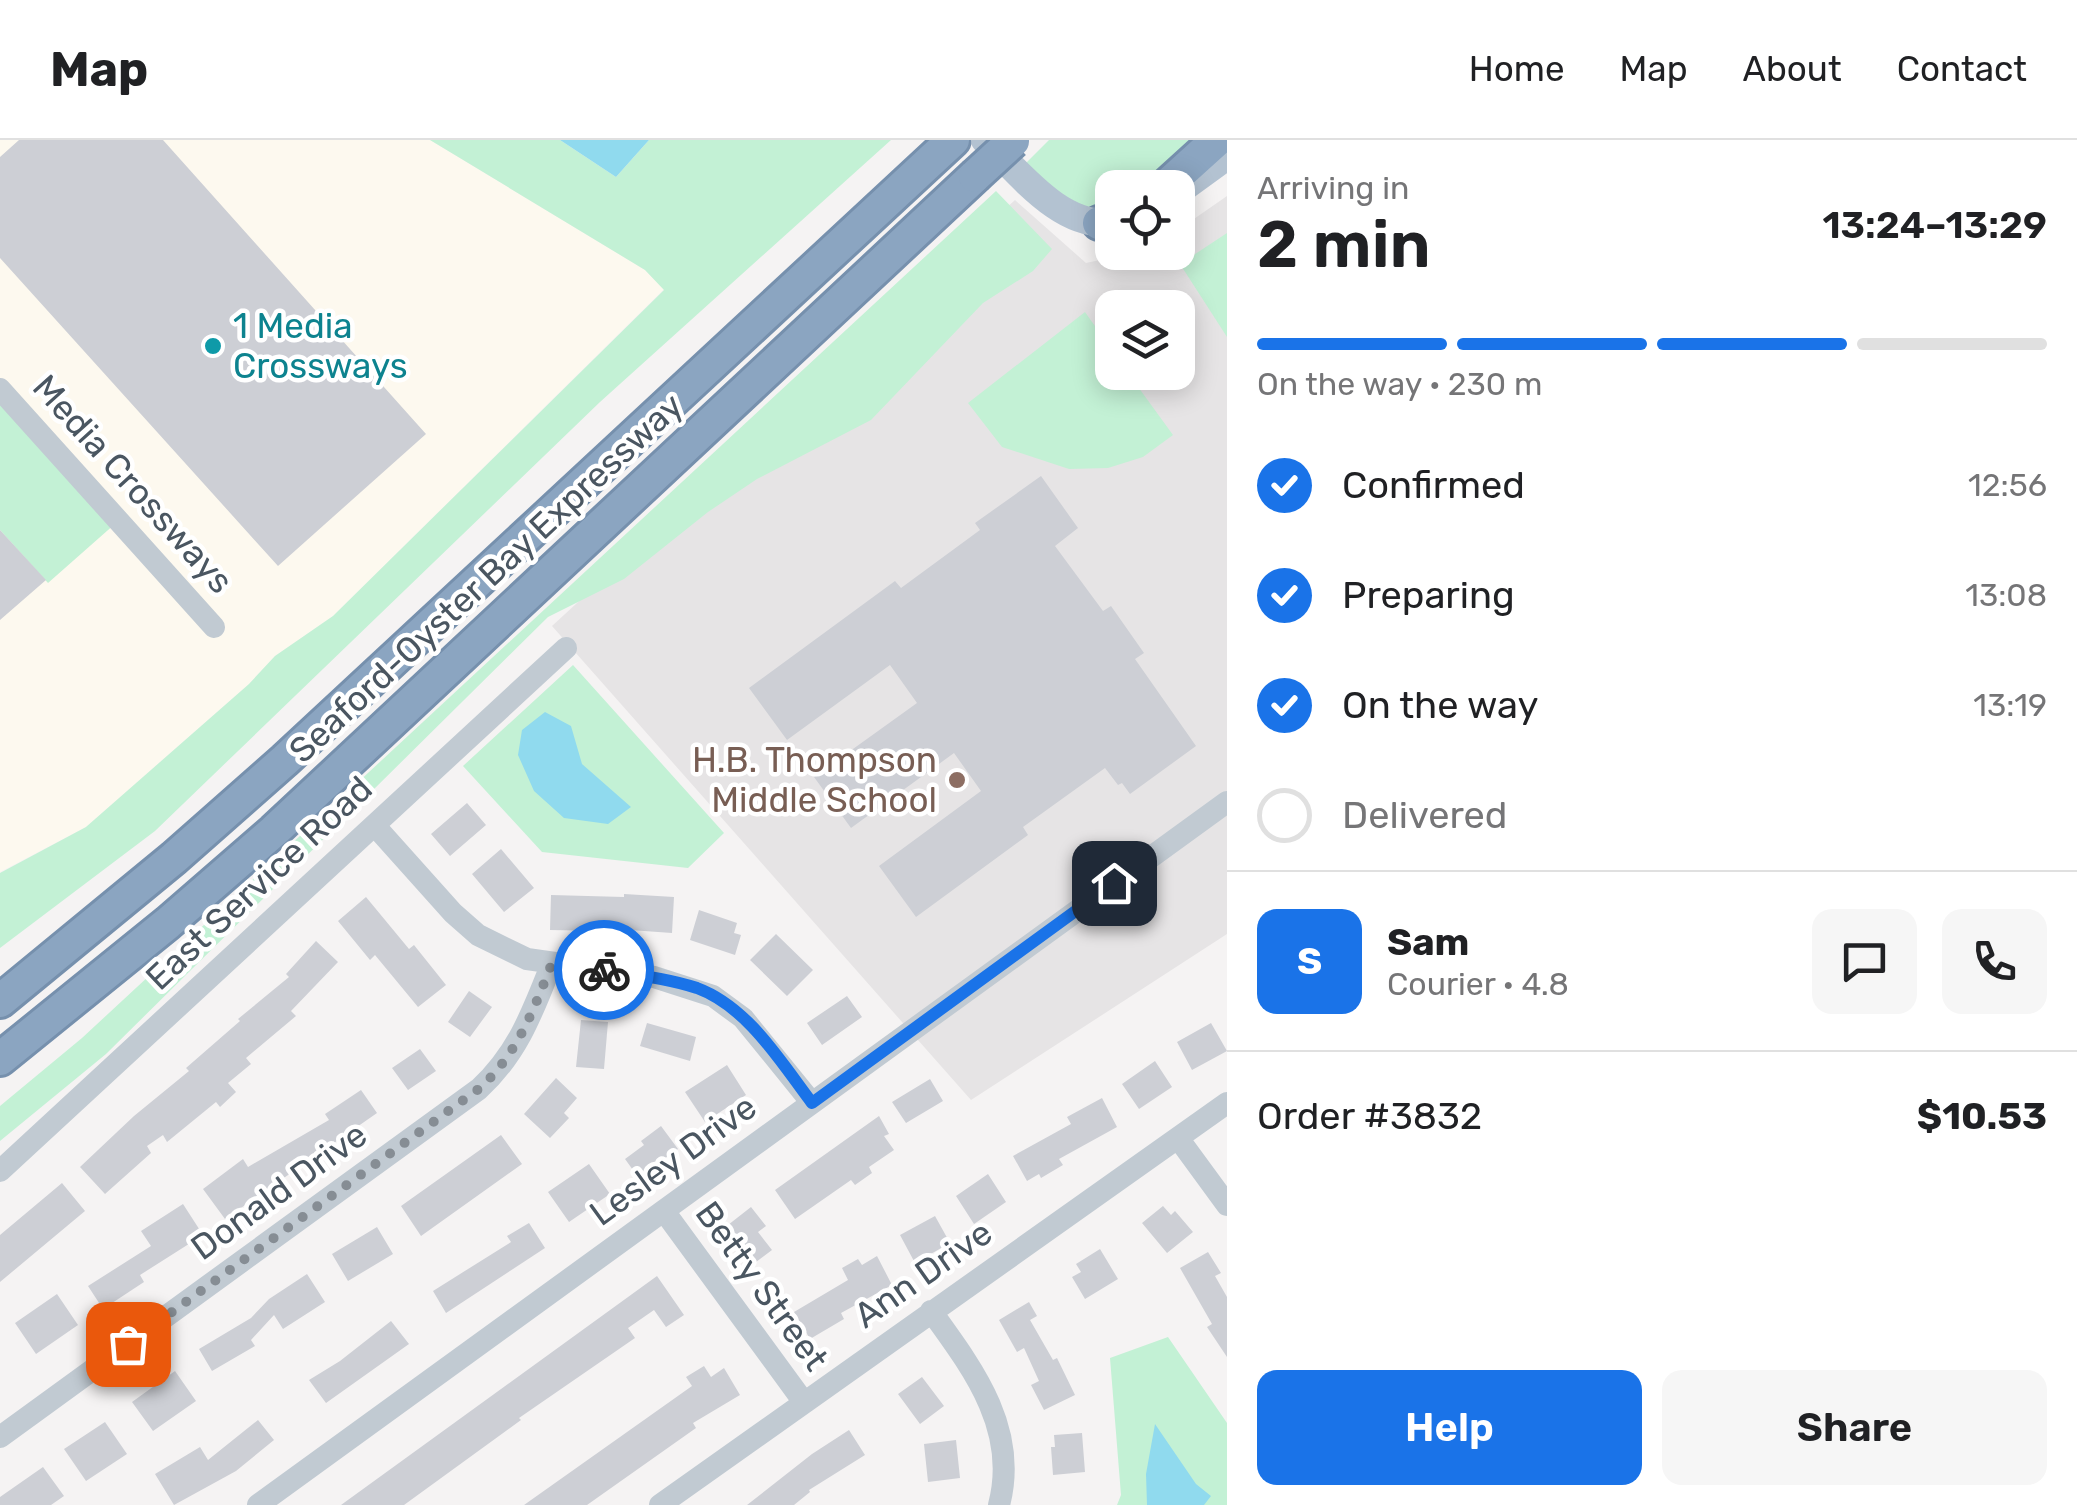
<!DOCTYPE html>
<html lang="en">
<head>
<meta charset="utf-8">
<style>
	:root { --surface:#fff; --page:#f6f6f6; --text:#202124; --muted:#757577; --line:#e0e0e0; --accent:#1a73e8 }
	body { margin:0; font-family:Rubik,sans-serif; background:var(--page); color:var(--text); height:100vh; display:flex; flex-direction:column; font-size:38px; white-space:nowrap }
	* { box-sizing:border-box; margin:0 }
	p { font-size:32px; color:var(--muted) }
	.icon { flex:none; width:55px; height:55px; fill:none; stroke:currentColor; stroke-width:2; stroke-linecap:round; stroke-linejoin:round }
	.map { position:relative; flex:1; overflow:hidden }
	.drawer { display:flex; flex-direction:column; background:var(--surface); width:850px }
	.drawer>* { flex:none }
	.buttons { position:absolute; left:1095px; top:30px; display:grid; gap:20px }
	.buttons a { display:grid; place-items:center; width:100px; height:100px; border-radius:20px; background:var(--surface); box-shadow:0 5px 25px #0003; font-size:50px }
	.pin { position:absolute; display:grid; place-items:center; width:85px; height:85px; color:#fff; margin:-42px; border-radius:20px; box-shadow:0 5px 15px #0006 }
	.courier { position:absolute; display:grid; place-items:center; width:100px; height:100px; margin:-50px; border:8px solid #1a73e8; border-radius:50%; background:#fff; color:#222; box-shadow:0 2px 12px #0007 }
	.summary em { font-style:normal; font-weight:600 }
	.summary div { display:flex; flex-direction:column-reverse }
	.summary { display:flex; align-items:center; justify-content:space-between; height:170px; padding:0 30px }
	h1 { font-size:65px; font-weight:600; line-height:75px }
	.bar { display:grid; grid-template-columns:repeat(4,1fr); gap:15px 10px; align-content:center; height:120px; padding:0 30px }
	.bar i { height:12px; border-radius:8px; background:var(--line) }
	.bar .on { background:var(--accent) }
	.bar p { grid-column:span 4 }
	.line { display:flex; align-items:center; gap:25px; padding:0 30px; border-top:2px solid var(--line) }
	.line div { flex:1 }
	.round { display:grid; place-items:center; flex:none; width:105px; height:105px; border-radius:20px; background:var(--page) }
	ol { padding:0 30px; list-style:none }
	li { display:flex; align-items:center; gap:30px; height:110px }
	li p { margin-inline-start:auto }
	li .icon { padding:10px; border-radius:50%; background:var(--accent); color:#fff; stroke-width:4 }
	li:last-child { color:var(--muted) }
	li i { width:55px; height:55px; border:5px solid var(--line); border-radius:50% }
	.action { display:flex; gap:20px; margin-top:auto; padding:20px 30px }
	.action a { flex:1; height:115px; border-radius:20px; background:var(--accent); color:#fff; font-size:40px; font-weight:600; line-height:115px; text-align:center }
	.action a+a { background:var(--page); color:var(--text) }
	header { display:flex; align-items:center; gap:60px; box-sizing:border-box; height:140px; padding:0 50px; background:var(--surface); border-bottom:2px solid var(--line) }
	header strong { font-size:48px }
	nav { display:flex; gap:55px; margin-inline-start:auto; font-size:35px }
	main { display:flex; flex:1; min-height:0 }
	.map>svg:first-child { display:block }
</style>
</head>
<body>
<header>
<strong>Map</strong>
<nav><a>Home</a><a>Map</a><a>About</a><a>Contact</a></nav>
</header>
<main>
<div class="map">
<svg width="1227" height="1365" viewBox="0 0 1227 1365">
	<rect width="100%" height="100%" fill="#f5f3f3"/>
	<path fill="#fdf9ef" d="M0 0H430L645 130 664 149 333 476 275 516 249 544 86 687 0 732Z"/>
	<path fill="#e6e4e5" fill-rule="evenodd" d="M1227 56V794L971 960 552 486 1015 60 1086 123 1132 113 1178 112V90ZM1112 168H1178V232H1112Z"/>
	<path fill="#c3f1d5" d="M430 0H560L616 37 649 0H891L600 262 155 691 0 808V733L86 687 249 544 275 516 333 476 664 150 645 130Z
		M1049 0H1201L1151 47 1112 48V71L1074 67 1023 26Z
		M996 51 1052 109 1033 131 983 163 871 280 757 339 708 372 624 439 548 477 106 914 0 1001V966L82 898Z
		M1227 93V197L1180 124Z
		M1085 172 1112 210V232L1128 233 1173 295 1143 317 1108 328 1069 329 1002 307 968 263Z
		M0 252 116 383 48 443 0 390Z
		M573 525 724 693 688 728 542 712 463 626Z
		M1168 1197 1227 1283V1365H1117L1121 1355 1110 1218Z"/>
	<path fill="#90daee" d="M560 0H649L616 37Z
		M545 572 571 586 582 624 631 667 608 684 564 678 534 651 518 615 522 590Z
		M1155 1284 1196 1344 1211 1356 1204 1365H1147L1146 1334Z"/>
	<path fill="#cdcfd5" d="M19 0H163L426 294 278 426 0 118V17Z
		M1041 336 1078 388 1055 406 1103 471 1111 466 1144 513 1135 519 1196 606 1130 654 1122 643 1118 645 1105 628 1023 687 1028 695 916 777 879 726 981 651 954 613 851 688 814 637 917 563 890 525 787 600 749 548 895 441 901 448 980 390 975 383Z
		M0 390 46 440 0 480Z
		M467 663 486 685 450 716 431 694Z
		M501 709 534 748 504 772 472 734Z
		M624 754 674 757 672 793 602 788V791L550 790 551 755 624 757Z
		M366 757 409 809 414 805 446 845 418 867 375 815 370 820 338 781Z
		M699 770 737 783 734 793 741 795 735 815 690 800Z
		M776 794 813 830 787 856 750 820Z
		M316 801 338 822 291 871 296 876 246 918 251 924 228 943 236 952 220 967 216 962 167 1002 163 995 147 1006 151 1013 105 1054 80 1027 134 976 189 931 186 928 240 881 238 879 289 837 286 834Z
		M469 851 492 867 470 897 448 882Z
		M847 856 862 877 822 905 807 883Z
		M581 880 608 882 604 929 576 927Z
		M647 883 696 897 690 921 640 906Z
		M1211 883 1227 911 1192 930 1177 902Z
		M420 909 436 931 408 950 392 928Z
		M1155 921 1172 947 1139 969 1122 944Z
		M727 925 746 955 705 982 685 952Z
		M556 938 577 958 564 973 569 978 550 998 524 974Z
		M930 939 943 961 906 983 892 962Z
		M361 950 377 973 225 1079 203 1049 243 1019 248 1027 329 980 325 974Z
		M1102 958 1117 987 1059 1019 1063 1025 1041 1038 1039 1034 1027 1041 1013 1016 1071 984 1067 977Z
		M879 976 889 994 884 996 894 1010 869 1027 872 1033 855 1045 851 1040 795 1079 775 1050Z
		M661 986 678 1009 638 1037 625 1019 644 1005 641 1001Z
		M501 995 522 1024 421 1096 401 1066Z
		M589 1024 610 1054 569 1082 548 1052Z
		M988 1034 1006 1062 974 1084 956 1056Z
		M62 1043 85 1071 0 1142V1095Z
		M183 1064 203 1095 140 1135 144 1142 103 1169 88 1146 151 1106 141 1091Z
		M1163 1066 1171 1075 1175 1071 1193 1092 1167 1113 1142 1083Z
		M751 1067 766 1086 758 1092 772 1110 756 1122 728 1085Z
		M935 1076 950 1103 915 1123 900 1095Z
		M529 1083 545 1108 446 1173 433 1151 511 1102 507 1096Z
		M377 1087 393 1114 348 1141 332 1114Z
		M1100 1109 1118 1139 1085 1159 1072 1137 1081 1132 1076 1124Z
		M1208 1112 1221 1133 1215 1136 1227 1157V1217L1207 1187 1212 1184 1180 1128Z
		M877 1116 892 1145 841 1173 844 1179 810 1199 794 1172 848 1140 842 1128 858 1119 862 1125Z
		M307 1134 325 1162 283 1189 274 1175 251 1200 255 1206 212 1231 199 1209 251 1178 269 1159Z
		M657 1136 684 1175 666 1187 654 1170 628 1188 635 1198 519 1278 521 1280 404 1365H341Z
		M57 1154 78 1185 36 1214 15 1183Z
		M1029 1162 1037 1176 1030 1180 1053 1220 1057 1218 1075 1255 1044 1270 1031 1245 1039 1241 1024 1208 1017 1212 999 1180Z
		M391 1181 409 1204 326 1263 309 1240 340 1221Z
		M704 1226 711 1237 724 1228 740 1255 693 1283 696 1288 587 1365H524L692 1246 686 1237Z
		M175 1231 196 1261 153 1291 132 1262Z
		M922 1237 944 1266 920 1284 898 1254Z
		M258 1280 274 1300 236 1331 174 1365 155 1334 200 1307 208 1320Z
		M105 1282 127 1314 86 1341 64 1309Z
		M849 1290 865 1315 809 1350 810 1352 794 1365H747L812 1314Z
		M1082 1293 1085 1332 1053 1335 1051 1307H1055L1054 1295Z
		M956 1300 960 1338 928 1342 924 1304Z
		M43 1327 64 1356 51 1365H0V1357Z"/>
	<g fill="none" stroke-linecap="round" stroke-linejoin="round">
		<g stroke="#7690ad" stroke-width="38">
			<path id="highway" d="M1164 48 1217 0
				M1099 83 1112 79
				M0 861 174 718 285 620 953 0
				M0 919 168 783 274 691 975 36"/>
		</g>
		<path stroke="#c1cad2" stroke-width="22" d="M0 249 214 487
			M376 687 453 773 478 795 527 819 654 837 713 856 743 878 812 963
			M1178 998 1227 1065
			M0 1031 566 508
			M664 1071 803 1261
			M931 1171C973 1229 1019 1289 999 1365
			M0 1297 479 949C518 913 533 871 552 823
			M258 1365 1227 662
			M660 1365 1227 963"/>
		<path stroke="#b3c2d1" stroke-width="28" d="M985 0C1019 32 1061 89 1112 82
			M1183 48 1227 16"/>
		<use href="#highway" stroke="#8ba5c1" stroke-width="32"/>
		<g stroke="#7690ad" stroke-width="38" stroke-linecap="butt">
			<path id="highway-bridge" d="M975 36 1013 1"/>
		</g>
		<use href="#highway-bridge" stroke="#8ba5c1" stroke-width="32"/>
	</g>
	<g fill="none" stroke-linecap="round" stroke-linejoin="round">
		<path stroke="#868d94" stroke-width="10" stroke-dasharray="0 18" d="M128 1204 480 948C518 913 533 871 552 823L604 830"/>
		<path stroke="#1a73e8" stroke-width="12" d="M604 830C635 835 667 838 697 848 748 867 780 921 812 963L1114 743"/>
	</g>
	<circle fill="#0f9aa8" stroke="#fff" stroke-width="4" cx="213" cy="206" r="10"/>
	<circle fill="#8d6e63" stroke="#fff" stroke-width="4" cx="957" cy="640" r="10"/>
	<g text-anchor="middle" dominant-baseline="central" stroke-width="9" stroke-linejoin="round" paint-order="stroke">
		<g font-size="35" fill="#0d838f" stroke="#fff" text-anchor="start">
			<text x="233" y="186">1 Media<tspan x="233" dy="40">Crossways</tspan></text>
		</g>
		<g font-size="35" fill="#4a5661" stroke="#fff">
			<text transform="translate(133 344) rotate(48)">Media Crossways</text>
			<text transform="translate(486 438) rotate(-43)">Seaford-Oyster Bay Expressway</text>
			<text transform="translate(259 743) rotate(-43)">East Service Road</text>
			<text transform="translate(673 1020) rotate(-36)">Lesley Drive</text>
			<text transform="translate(279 1051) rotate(-36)">Donald Drive</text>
			<text transform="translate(923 1134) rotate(-35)">Ann Drive</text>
			<text transform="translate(762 1146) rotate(54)">Betty Street</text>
		</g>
		<g font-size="35" fill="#785e54" stroke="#fff" text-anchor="end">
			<text x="937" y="620">H.B. Thompson<tspan x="937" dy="40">Middle School</tspan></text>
		</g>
	</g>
</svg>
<div class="buttons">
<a><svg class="icon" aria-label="locate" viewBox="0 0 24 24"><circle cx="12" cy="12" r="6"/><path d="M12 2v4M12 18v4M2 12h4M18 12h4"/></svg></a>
<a><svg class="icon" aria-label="layers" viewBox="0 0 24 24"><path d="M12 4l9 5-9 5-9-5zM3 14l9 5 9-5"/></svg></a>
</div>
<div class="pin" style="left:128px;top:1204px;background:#ea580c"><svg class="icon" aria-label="bag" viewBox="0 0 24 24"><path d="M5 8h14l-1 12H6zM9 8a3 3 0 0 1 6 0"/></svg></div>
<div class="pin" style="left:1114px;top:743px;background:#1f2937"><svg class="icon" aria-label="home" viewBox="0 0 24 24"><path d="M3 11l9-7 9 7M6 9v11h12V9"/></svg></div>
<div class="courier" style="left:604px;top:830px"><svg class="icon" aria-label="bike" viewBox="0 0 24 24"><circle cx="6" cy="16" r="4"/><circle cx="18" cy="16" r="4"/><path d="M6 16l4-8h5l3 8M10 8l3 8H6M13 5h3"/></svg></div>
</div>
<section class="drawer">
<div class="summary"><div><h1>2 min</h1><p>Arriving in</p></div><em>13:24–13:29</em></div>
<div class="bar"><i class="on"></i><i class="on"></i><i class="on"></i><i></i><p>On the way · 230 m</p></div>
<ol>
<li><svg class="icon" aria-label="check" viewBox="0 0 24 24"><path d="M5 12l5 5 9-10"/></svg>Confirmed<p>12:56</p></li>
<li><svg class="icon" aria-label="check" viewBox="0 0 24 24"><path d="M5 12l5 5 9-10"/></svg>Preparing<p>13:08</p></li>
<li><svg class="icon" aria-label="check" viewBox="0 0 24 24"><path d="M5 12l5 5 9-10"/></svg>On the way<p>13:19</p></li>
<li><i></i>Delivered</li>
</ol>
<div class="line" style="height:180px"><b class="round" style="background:var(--accent);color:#fff">S</b><div><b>Sam</b><p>Courier · 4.8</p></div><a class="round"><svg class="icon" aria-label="chat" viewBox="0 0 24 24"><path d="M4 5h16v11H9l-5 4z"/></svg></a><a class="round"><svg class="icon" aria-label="phone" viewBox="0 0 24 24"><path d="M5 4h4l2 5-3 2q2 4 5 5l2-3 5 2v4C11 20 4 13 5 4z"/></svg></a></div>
<div class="line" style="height:130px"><div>Order #3832</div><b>$10.53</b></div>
<div class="action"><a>Help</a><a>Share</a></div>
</section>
</main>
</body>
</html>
